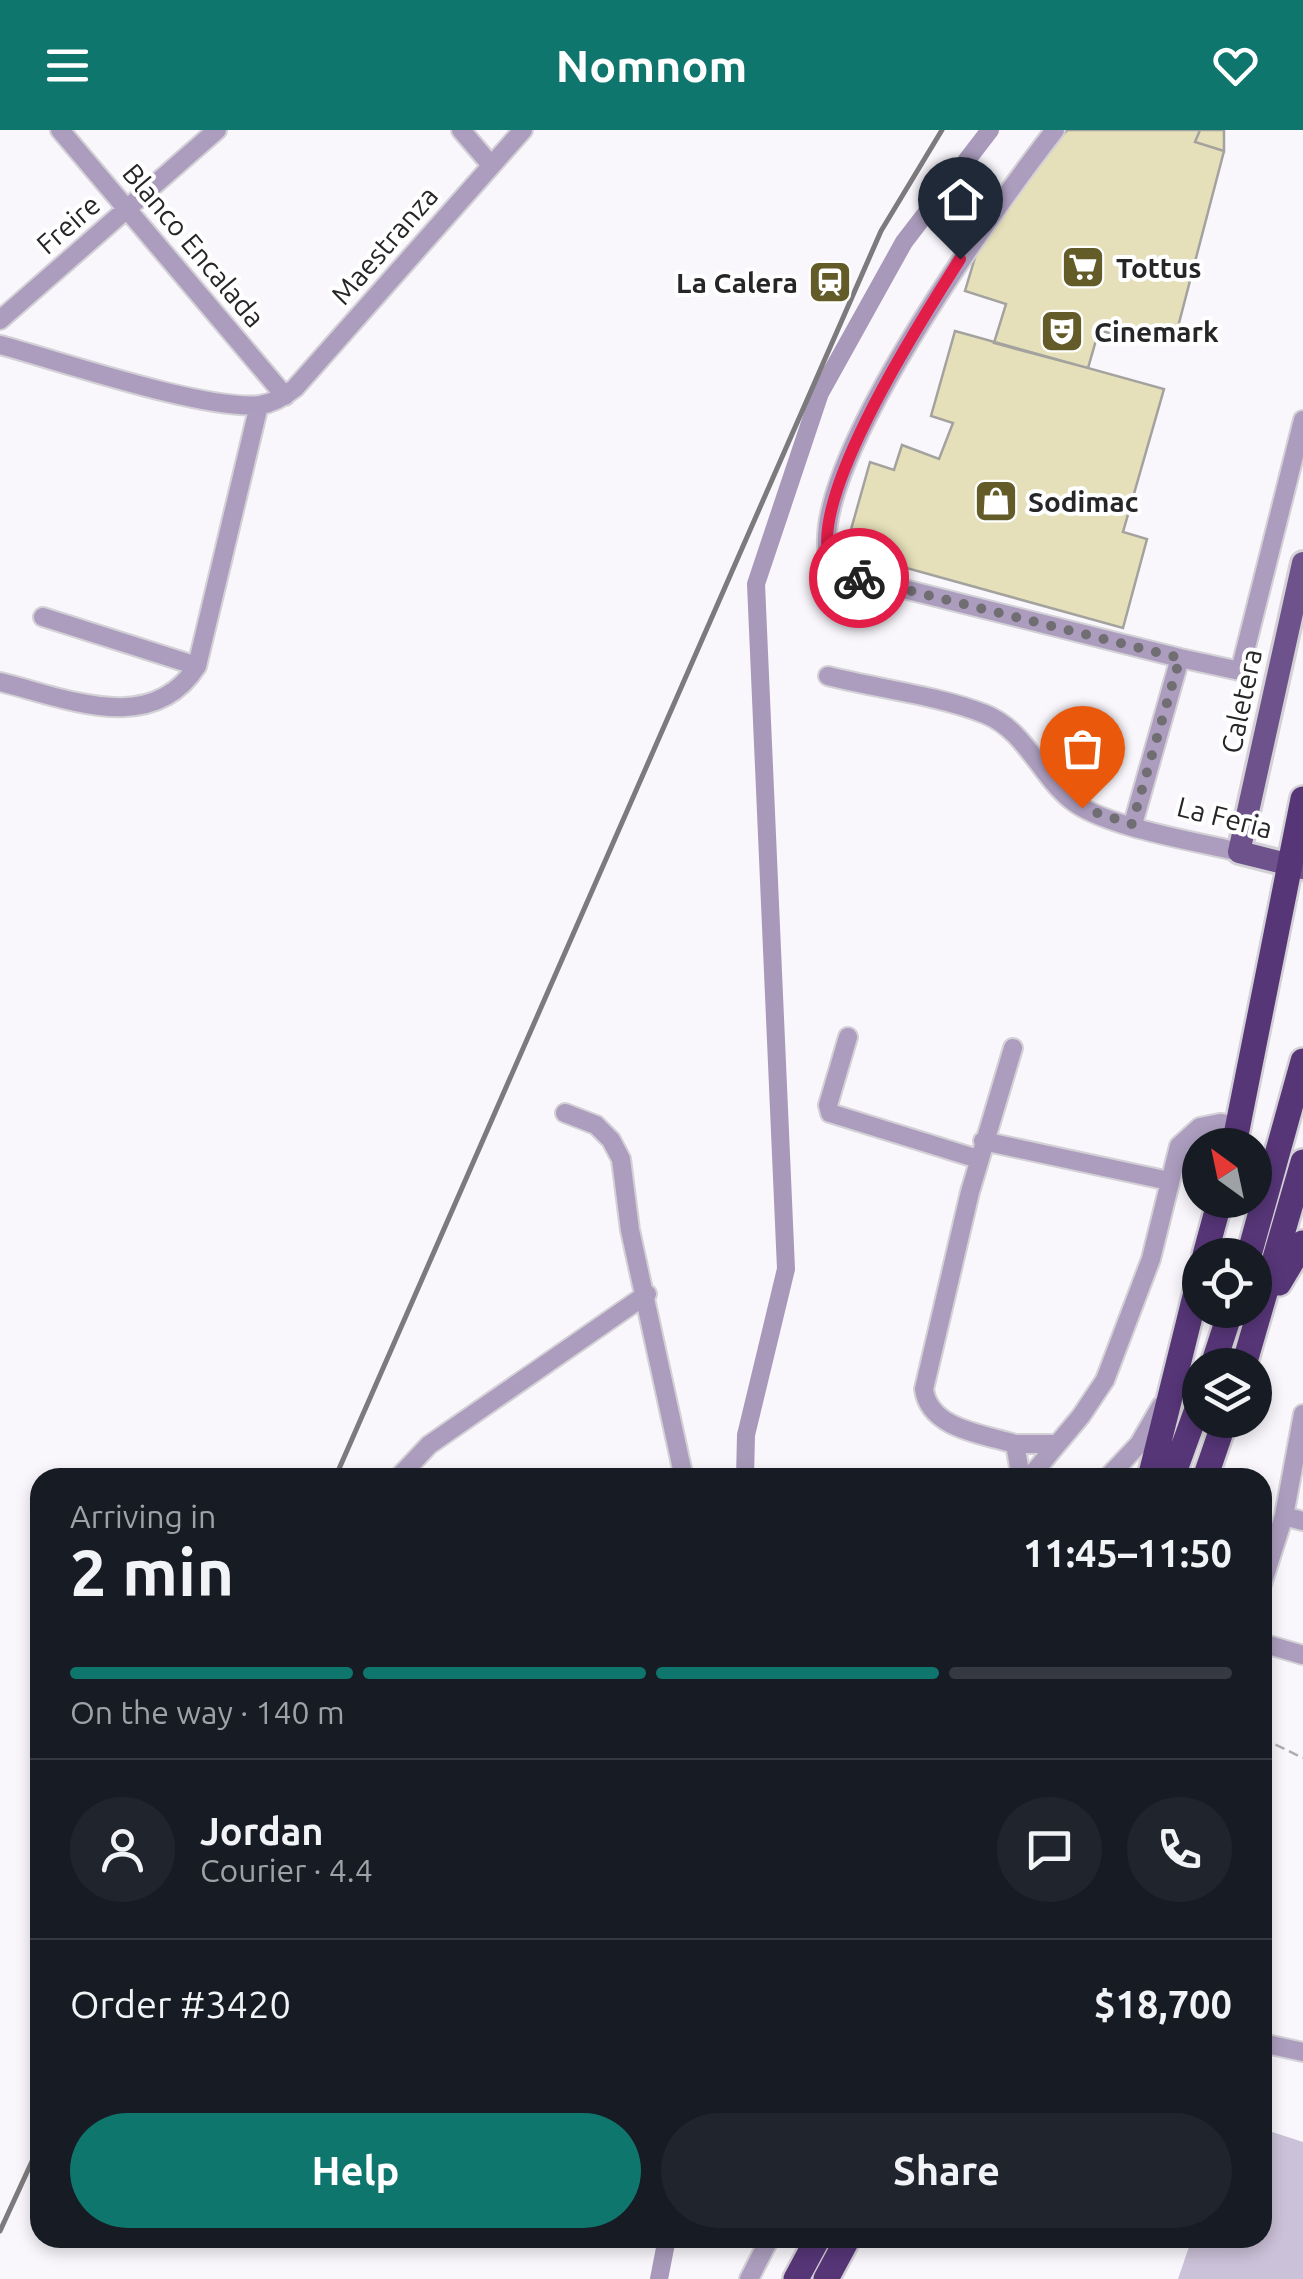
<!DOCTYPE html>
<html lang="en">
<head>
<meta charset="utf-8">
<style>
	:root { --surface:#171b24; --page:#20242c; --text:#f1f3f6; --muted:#9ea1a6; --line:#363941; --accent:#0f766e }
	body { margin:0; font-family:Ubuntu,sans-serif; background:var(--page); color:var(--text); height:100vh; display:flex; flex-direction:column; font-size:38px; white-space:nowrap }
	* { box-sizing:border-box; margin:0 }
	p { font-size:32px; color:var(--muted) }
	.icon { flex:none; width:55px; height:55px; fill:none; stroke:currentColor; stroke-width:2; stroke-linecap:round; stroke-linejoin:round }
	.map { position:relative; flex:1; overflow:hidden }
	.sheet { position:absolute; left:30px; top:1338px; width:1242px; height:780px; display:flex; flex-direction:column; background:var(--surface); border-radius:30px; box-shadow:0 5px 15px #0003 }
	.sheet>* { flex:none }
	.needle { width:65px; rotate:327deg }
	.fabs { position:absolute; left:1182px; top:998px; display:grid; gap:20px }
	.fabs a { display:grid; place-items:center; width:90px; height:90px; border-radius:50%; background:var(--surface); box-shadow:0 5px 15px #0003; font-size:50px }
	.pin { position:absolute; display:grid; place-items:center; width:85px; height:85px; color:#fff; margin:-102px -42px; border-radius:50% 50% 50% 0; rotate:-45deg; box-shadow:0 0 10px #0007 }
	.pin .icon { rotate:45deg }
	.courier { position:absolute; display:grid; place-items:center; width:100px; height:100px; margin:-50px; border:8px solid #e11d48; border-radius:50%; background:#fff; color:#222; box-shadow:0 2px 12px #0007 }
	.headline em { font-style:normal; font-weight:700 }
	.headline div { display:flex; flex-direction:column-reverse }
	.headline { display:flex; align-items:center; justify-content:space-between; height:170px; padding:0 40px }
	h1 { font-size:65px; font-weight:700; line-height:75px }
	.bar { display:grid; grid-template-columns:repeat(4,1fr); gap:15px 10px; align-content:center; height:120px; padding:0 40px }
	.bar i { height:12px; border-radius:8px; background:var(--line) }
	.bar .on { background:var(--accent) }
	.bar p { grid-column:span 4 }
	.line { display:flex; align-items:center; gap:25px; padding:0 40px; border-top:2px solid var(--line) }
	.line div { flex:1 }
	.round { display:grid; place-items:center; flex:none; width:105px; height:105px; border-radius:52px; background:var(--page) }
	.button { display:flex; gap:20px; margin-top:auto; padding:20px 40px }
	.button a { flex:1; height:115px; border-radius:60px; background:var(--accent); color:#fff; font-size:40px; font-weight:700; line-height:115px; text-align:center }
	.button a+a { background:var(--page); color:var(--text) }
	header { display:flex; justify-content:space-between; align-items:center; height:130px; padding:0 40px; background:var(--accent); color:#fff; font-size:45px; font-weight:700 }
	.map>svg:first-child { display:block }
</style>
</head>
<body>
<header><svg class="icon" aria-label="menu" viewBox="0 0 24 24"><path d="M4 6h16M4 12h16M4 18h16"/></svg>Nomnom<svg class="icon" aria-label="heart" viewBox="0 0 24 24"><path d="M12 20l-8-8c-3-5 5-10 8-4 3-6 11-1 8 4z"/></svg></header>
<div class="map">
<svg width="1303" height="2149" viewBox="0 0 1303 2149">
	<rect width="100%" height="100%" fill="#f9f7fc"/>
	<path fill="#cbc1d8" d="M1263 1999 1303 2012V2149H1178L1192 2108H1262Z"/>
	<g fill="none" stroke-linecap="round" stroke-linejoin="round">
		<path stroke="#a899ba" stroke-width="18" d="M745 1348 746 1305 786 1139 756 454 820 263 904 112 990 0
			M659 2149 667 2108"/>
	</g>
	<path fill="#e5e0b9" stroke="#a3a29e" stroke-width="2.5" d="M1067 0H1200L1195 12 1224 21 1174 212 1150 206 1147 214 1099 200 1088 238 994 213 1006 174 965 161 979 114Z
		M1200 0H1224V21L1195 12Z
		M955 201 1164 259 1123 402 1147 409 1123 498 845 421 870 332 894 340 902 315 939 329 953 293 931 286Z"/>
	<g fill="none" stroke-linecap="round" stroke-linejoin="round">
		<g stroke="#d3d1d6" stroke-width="22">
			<path id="minor" d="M60 0 285 266
				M461 0 491 35
				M1055 0C1001 69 791 356 832 436L844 444 1180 528 1133 694
				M0 190 217 0
				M0 215C60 231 205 281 260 275 274 273 285 266 295 258L523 0
				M43 487 197 536
				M1180 528 1240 541 1303 290
				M828 546C879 559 936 565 985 584 1025 600 1040 645 1071 670 1104 697 1195 711 1239 722
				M0 552C66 568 152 607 197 536L259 275
				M848 907 828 975 830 983 978 1029
				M1013 918 970 1062 924 1259C929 1299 983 1304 1015 1314
				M565 983 596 995 611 1010 621 1029 630 1100 684 1348
				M983 1011 1169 1051
				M398 1348 429 1315 647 1164
				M1021 1348 1015 1314H1053
				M1029 1348 1081 1286 1105 1250 1151 1129 1179 1016 1200 997 1220 993 1240 996
				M1107 1348 1139 1314 1161 1276
				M1284 1386 1303 1391
				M1262 1454 1284 1386 1303 1284
				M1262 1513 1303 1525
				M1262 1913 1303 1922
				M749 2149 770 2108"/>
		</g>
		<g stroke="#d3d1d6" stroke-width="28">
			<path id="major" d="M1303 433 1239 722 1303 738"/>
		</g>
		<g stroke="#d3d1d6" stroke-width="30">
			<path id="highway" d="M1234 1015 1303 669
				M1205 1125 1220 1070
				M1249 1125 1303 931
				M1279 1153 1303 1113
				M1213 1235 1231 1180
				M1244 1235 1303 1032
				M1150 1348 1200 1146
				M1172 1348 1200 1271
				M1205 1348 1225 1290
				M796 2149 818 2108
				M826 2149 848 2108"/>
		</g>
		<path stroke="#afadb1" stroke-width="2.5" stroke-dasharray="10 5" stroke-linecap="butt" d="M1262 1608 1303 1628"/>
		<use href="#minor" stroke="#ac9dbe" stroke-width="18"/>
		<use href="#major" stroke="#6d528b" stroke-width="22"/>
		<use href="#highway" stroke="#573678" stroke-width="25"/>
		<path stroke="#7c7a7d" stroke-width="5" d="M335 1348 881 101 942 0
			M0 2101 40 2014"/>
	</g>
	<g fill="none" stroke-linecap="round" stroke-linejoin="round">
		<path stroke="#706e72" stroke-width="10" stroke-dasharray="0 18" d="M859 448 1180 528 1132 694 1082 678"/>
		<path stroke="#e11d48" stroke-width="12" d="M859 448 832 436C801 375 924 186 960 129"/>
	</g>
	<defs>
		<g id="supermarket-square" transform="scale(2.25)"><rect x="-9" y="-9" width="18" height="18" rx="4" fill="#635c28" stroke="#fff"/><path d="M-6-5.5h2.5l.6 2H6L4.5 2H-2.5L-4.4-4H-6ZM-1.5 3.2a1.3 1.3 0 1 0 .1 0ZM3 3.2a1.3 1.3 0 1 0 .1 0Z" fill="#fff"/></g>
		<g id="station-square" transform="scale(2.25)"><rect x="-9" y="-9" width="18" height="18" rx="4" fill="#635c28" stroke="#fff"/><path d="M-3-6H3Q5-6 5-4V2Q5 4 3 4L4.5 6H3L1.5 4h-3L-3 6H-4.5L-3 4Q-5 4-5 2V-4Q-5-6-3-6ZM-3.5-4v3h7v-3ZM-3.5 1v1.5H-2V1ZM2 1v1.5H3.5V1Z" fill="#fff"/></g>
		<g id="theatre-square" transform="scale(2.25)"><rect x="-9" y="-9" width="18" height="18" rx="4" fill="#635c28" stroke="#fff"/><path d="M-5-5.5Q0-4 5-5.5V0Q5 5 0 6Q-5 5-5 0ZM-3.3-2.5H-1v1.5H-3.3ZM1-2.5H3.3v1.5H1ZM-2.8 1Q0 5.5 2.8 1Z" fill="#fff"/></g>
		<g id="shop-square" transform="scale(2.25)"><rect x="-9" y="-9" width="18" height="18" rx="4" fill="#635c28" stroke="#fff"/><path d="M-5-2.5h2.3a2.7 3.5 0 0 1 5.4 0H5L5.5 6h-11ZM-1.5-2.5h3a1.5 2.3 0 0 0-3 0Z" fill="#fff"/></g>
	</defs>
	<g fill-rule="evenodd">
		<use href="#supermarket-square" x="1083" y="137"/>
		<use href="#station-square" x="830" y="152"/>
		<use href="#theatre-square" x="1062" y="201"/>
		<use href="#shop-square" x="996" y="371"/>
	</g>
	<g text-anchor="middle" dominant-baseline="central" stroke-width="8" stroke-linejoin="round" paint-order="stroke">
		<g font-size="28" fill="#262527" stroke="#fff">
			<text transform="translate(68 94) rotate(-41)">Freire</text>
			<text transform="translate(194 115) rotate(50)">Blanco Encalada</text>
			<text transform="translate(384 115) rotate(-49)">Maestranza</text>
			<text transform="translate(1241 571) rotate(-78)">Caletera</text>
			<text transform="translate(1225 687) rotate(14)">La Feria</text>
		</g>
		<g font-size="28" font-weight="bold" fill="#262527" stroke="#fff" text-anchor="start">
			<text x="1116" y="137">Tottus</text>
			<text x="798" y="152" text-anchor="end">La Calera</text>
			<text x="1094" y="201">Cinemark</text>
			<text x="1028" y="371">Sodimac</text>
		</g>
	</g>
</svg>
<div class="fabs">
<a><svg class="needle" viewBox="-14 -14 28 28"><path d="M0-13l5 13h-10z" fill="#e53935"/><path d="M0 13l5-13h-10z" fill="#9ea1a6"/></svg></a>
<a><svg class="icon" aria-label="locate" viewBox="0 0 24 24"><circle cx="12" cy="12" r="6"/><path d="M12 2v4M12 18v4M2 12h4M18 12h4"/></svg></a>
<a><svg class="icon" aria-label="layers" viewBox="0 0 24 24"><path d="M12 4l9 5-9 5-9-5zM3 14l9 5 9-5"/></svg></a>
</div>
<div class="pin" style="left:1082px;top:678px;background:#ea580c"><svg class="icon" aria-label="bag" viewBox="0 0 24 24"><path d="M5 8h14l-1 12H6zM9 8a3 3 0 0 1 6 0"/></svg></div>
<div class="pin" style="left:960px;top:129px;background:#1f2937"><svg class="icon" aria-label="home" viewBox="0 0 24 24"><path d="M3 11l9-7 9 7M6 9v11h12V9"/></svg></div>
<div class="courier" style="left:859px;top:448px"><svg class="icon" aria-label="bike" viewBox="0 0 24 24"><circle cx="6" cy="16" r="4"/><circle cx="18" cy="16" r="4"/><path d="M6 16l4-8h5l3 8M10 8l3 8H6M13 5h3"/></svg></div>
<section class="sheet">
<div class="headline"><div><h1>2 min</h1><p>Arriving in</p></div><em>11:45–11:50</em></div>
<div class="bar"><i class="on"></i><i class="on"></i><i class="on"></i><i></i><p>On the way · 140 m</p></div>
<div class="line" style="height:180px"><a class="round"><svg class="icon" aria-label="person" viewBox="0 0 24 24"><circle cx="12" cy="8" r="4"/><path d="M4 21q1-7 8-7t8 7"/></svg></a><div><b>Jordan</b><p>Courier · 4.4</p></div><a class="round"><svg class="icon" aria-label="chat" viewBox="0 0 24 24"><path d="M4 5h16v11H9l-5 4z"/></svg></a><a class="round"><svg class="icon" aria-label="phone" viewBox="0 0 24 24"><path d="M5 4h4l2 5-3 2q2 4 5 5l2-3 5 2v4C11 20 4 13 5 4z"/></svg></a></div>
<div class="line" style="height:130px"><div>Order #3420</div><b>$18,700</b></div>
<div class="button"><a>Help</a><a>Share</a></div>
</section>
</div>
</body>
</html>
